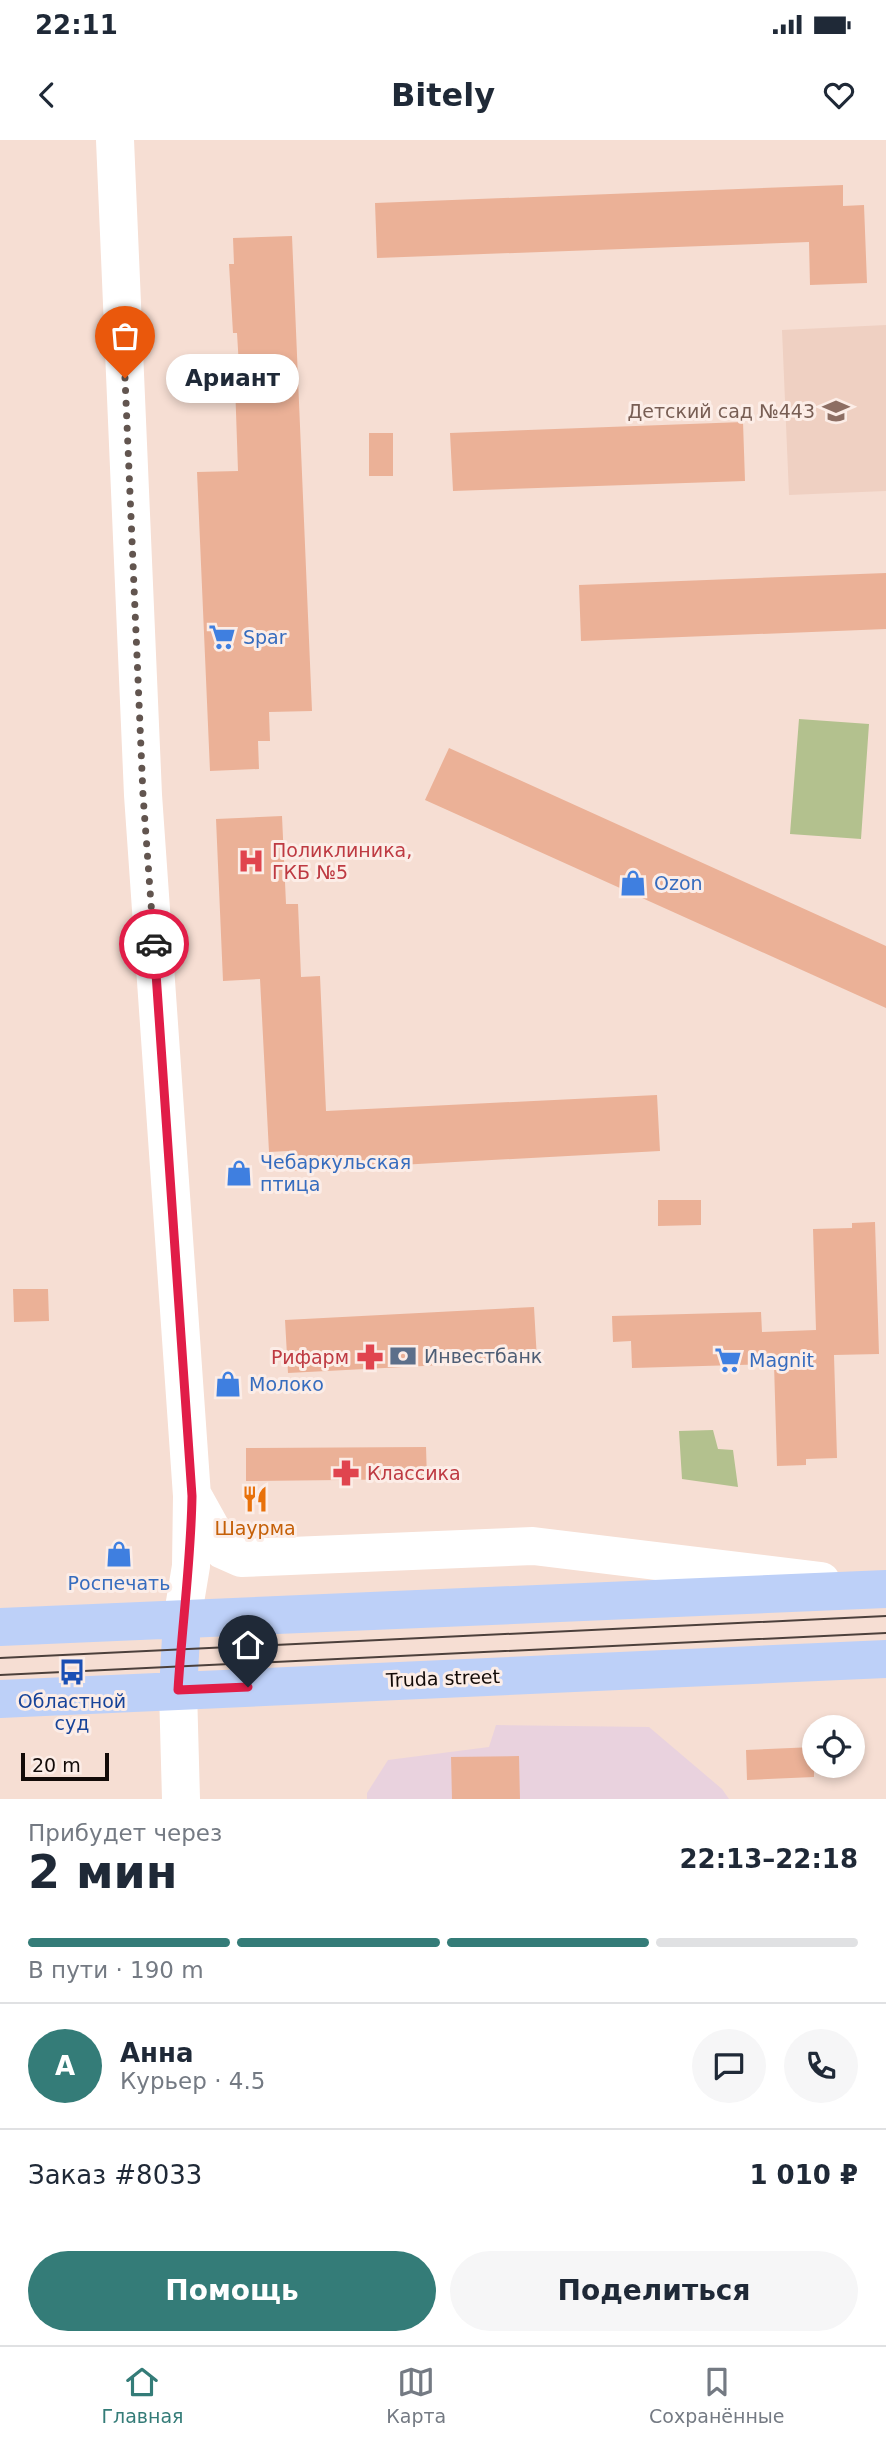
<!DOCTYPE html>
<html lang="ru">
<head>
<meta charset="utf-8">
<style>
	:root { --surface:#fff; --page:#f6f6f7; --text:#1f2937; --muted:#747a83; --line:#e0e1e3; --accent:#347c78 }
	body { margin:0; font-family:"DejaVu Sans",sans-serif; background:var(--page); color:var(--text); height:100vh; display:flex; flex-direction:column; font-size:26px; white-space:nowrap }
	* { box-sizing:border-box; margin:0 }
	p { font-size:23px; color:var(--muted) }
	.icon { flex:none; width:38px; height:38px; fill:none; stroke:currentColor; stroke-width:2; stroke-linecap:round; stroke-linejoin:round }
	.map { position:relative; height:1659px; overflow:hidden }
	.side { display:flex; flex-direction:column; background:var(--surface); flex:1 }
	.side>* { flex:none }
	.tools { position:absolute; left:802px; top:1575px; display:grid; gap:14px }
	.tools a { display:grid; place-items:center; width:63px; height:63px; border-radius:50%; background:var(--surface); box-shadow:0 4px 10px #0003; font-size:35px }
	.scale { position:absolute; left:21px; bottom:18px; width:88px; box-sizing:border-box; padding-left:7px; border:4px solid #130b08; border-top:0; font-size:19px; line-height:24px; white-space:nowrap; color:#130b08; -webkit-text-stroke:5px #fcede7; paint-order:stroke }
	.pin { position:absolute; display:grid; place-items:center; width:60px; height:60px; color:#fff; margin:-72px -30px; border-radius:50% 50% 50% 0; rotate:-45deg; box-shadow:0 0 7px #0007 }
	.pin .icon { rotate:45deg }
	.courier { position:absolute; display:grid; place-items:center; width:70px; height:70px; margin:-35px; border:5px solid #e11d48; border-radius:50%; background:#fff; color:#222; box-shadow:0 2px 9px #0007 }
	.bubble { position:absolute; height:49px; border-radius:24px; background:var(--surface); box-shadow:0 4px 10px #0003; font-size:23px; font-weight:800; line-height:49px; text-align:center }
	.head em { font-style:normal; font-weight:800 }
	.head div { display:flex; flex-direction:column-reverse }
	.head { display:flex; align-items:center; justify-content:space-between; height:119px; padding:0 28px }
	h1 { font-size:46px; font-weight:800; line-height:52px }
	.bar { display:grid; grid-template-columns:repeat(4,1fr); gap:10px 7px; align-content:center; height:84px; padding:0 28px }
	.bar i { height:9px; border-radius:5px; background:var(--line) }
	.bar .current { background:var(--accent) }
	.bar p { grid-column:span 4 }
	.line { display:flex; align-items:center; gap:18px; padding:0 28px; border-top:2px solid var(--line) }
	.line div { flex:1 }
	.round { display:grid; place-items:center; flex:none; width:74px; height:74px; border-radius:37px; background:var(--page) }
	.primary-button { display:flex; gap:14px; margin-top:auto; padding:14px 28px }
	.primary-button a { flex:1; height:80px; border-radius:42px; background:var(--accent); color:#fff; font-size:28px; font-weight:800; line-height:80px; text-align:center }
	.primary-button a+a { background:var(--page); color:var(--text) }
	.status { display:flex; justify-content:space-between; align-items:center; height:49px; padding:0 35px; background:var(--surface); direction:ltr }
	.status svg { height:19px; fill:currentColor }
	header { display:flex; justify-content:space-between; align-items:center; height:91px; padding:0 28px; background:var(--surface); font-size:32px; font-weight:800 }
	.menu { display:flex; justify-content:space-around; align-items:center; height:98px; border-top:2px solid var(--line); background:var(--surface); font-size:19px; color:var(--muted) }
	.menu a { display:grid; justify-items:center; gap:4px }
	.menu .current { color:var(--accent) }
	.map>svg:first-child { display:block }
</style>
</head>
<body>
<div class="status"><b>22:11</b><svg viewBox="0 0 49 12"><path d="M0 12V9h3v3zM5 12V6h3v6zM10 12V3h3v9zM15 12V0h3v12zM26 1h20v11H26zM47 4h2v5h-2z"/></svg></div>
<header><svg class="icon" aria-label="back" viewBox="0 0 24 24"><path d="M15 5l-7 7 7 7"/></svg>Bitely<svg class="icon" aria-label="heart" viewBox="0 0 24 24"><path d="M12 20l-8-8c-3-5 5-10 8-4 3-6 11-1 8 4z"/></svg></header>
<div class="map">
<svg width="886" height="1659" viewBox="0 0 886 1659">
	<rect width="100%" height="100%" fill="#f6ded3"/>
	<path fill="#e9d2de" d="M496 1585 649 1587 722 1649 729 1659H367V1653L388 1620 489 1607Z"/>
	<path fill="#efd0c2" d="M886 185V351L789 355 782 190Z"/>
	<path fill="#b3c18e" d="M799 579 869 584 861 699 790 694Z
		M713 1290 718 1309 733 1310 738 1347 682 1339 679 1291Z"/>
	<path fill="#ebb197" d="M843 45V66L864 65 867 143 810 145 809 102 377 118 375 63Z
		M292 96 312 571 269 572 270 601H258L259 629 210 631 197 332 238 331 235 243H240L237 193H233L229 124H234L233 98Z
		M743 282 745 341 453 351 450 293Z
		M369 293H393V336H369Z
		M886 433V489L581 501 579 445Z
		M449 608 886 806V868L425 660Z
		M282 676 286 764H298L301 837 320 836 326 971 657 955 660 1011 289 1031 288 1011 269 1012 260 839 223 841 216 679Z
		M658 1060H701V1085L658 1086Z
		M875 1082 879 1214 834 1215 837 1318 806 1319V1325L777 1326 774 1224 632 1228 631 1201 613 1202 612 1176 761 1172 762 1192 816 1190 813 1089 852 1088V1083Z
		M13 1149H48L49 1181 14 1182Z
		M534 1167 537 1220 288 1233 285 1180Z
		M426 1307 427 1339 246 1341V1308Z
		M814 1607V1637L747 1640 746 1610Z
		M519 1616 520 1659H452L451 1617Z"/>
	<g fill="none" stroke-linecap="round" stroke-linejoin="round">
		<path stroke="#fff" stroke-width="38" d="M115 0 143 655 192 1356 191 1426 182 1480
			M193 1356 223 1410 241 1418 533 1406 821 1441
			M178 1550 181 1659"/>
		<path stroke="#bdd0f8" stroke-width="38" d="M0 1487 886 1449
			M178 1550 182 1480
			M0 1559 886 1519"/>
		<path stroke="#4c403b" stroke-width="2" d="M0 1518 886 1476
			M0 1535 886 1493"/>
	</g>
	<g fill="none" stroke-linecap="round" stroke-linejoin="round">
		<path stroke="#62554f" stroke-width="7" stroke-dasharray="0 12.6" d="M125 238 143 655 154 804"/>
		<path stroke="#e11d48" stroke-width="9" d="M154 804 192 1356C191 1421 182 1485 178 1550L248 1547"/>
	</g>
	<defs>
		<g id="school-bare" transform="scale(2.1)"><path d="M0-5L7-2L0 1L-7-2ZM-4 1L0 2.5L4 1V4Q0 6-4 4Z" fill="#8d6e63" stroke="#fcede7" stroke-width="2.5" paint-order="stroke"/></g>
		<g id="supermarket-bare" transform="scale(2.1)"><path d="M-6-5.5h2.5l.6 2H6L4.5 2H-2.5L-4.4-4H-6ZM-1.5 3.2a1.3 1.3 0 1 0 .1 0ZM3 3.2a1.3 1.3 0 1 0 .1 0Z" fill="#3f7fe0" stroke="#fcede7" stroke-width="2.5" paint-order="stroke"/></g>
		<g id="hospital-bare" transform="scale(2.1)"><path d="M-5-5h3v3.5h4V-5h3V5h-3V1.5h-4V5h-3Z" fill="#e0444e" stroke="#fcede7" stroke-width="2.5" paint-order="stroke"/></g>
		<g id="shop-bare" transform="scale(2.1)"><path d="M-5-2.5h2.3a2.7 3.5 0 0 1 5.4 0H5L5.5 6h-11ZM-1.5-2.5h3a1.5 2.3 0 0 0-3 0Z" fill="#3f7fe0" stroke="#fcede7" stroke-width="2.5" paint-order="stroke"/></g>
		<g id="bank-bare" transform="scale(2.1)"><path d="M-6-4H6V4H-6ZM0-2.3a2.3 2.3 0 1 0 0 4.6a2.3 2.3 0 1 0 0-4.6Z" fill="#5c6f8a" stroke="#fcede7" stroke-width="2.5" paint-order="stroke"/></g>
		<g id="pharmacy-bare" transform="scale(2.1)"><path d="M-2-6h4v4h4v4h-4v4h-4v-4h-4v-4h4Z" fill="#e0444e" stroke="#fcede7" stroke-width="2.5" paint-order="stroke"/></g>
		<g id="restaurant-bare" transform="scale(2.1)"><path d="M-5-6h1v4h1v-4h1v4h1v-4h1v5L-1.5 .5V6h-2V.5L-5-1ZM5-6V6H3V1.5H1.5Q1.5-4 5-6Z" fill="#e8710a" stroke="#fcede7" stroke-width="2.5" paint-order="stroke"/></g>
		<g id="bus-bare" transform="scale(2.1)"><path d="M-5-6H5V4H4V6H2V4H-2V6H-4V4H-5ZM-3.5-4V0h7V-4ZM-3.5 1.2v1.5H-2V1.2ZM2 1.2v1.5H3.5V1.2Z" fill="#1a4fb4" stroke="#fcede7" stroke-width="2.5" paint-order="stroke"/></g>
	</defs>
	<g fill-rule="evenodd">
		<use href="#school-bare" x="836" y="271"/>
		<use href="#supermarket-bare" x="222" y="497"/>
		<use href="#hospital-bare" x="251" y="721"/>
		<use href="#shop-bare" x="633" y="743"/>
		<use href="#shop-bare" x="239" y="1033"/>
		<use href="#bank-bare" x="403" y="1216"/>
		<use href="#pharmacy-bare" x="370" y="1217"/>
		<use href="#supermarket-bare" x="728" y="1220"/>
		<use href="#shop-bare" x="228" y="1244"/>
		<use href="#pharmacy-bare" x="346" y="1333"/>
		<use href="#restaurant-bare" x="255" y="1359"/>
		<use href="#shop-bare" x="119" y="1414"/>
		<use href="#bus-bare" x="72" y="1532"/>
	</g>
	<g text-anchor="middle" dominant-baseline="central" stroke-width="6" stroke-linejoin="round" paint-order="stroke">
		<g font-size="19" fill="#785e54" stroke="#fcede7" text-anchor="end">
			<text x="815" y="271">Детский сад №443</text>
		</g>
		<g font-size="19" fill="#366cbe" stroke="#fcede7" text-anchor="start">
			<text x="243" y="497">Spar</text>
			<text x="654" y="743">Ozon</text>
			<text x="260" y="1022">Чебаркульская<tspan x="260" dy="22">птица</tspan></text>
			<text x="749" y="1220">Magnit</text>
			<text x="249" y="1244">Молоко</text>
			<text x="119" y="1443" text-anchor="middle">Роспечать</text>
		</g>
		<g font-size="19" fill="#be3a42" stroke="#fcede7" text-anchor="start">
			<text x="272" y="710">Поликлиника,<tspan x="272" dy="22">ГКБ №5</tspan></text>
			<text x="349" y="1217" text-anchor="end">Рифарм</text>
			<text x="367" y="1333">Классика</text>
		</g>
		<g font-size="19" fill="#4e5e75" stroke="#fcede7" text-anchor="start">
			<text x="424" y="1216">Инвестбанк</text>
		</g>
		<g font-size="19" fill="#c56008" stroke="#fcede7">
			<text x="255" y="1388">Шаурма</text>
		</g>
		<g font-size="19" fill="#130b08" stroke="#fcede7">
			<text transform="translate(443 1538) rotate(-2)">Truda street</text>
		</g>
		<g font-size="19" fill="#164399" stroke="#fcede7">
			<text x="72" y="1561">Областной<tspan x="72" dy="22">суд</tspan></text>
		</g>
	</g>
</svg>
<div class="tools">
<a><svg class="icon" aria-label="locate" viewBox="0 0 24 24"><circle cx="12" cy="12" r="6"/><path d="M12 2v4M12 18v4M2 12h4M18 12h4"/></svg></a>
</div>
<div class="scale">20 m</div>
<div class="pin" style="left:125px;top:238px;background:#ea580c"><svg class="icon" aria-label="bag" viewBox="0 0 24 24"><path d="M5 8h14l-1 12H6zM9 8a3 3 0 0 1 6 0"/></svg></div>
<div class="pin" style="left:248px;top:1547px;background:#1f2937"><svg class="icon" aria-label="home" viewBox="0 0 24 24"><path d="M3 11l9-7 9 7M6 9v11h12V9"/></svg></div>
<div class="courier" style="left:154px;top:804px"><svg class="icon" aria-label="car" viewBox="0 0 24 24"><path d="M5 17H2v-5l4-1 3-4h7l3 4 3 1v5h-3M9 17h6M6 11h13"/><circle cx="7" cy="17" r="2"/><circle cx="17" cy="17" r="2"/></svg></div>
<div class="bubble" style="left:166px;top:214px;width:133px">Ариант</div>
</div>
<section class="side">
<div class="head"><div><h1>2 мин</h1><p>Прибудет через</p></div><em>22:13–22:18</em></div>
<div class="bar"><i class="current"></i><i class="current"></i><i class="current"></i><i></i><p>В пути · 190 m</p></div>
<div class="line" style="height:126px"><b class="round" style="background:var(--accent);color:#fff">А</b><div><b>Анна</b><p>Курьер · 4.5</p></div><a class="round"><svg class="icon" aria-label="chat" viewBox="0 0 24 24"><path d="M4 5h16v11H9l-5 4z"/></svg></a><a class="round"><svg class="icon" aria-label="phone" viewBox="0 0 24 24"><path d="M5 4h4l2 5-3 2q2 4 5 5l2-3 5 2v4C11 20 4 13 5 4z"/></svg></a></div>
<div class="line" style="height:91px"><div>Заказ #8033</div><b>1 010 ₽</b></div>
<div class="primary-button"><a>Помощь</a><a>Поделиться</a></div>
</section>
<nav class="menu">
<a class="current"><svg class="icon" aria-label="home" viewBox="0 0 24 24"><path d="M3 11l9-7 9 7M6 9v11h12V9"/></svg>Главная</a>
<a><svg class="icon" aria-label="map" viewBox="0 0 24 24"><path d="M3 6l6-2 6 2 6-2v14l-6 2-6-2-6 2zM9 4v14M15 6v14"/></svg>Карта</a>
<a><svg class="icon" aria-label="saved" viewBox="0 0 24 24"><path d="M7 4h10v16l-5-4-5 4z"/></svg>Сохранённые</a>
</nav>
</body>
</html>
